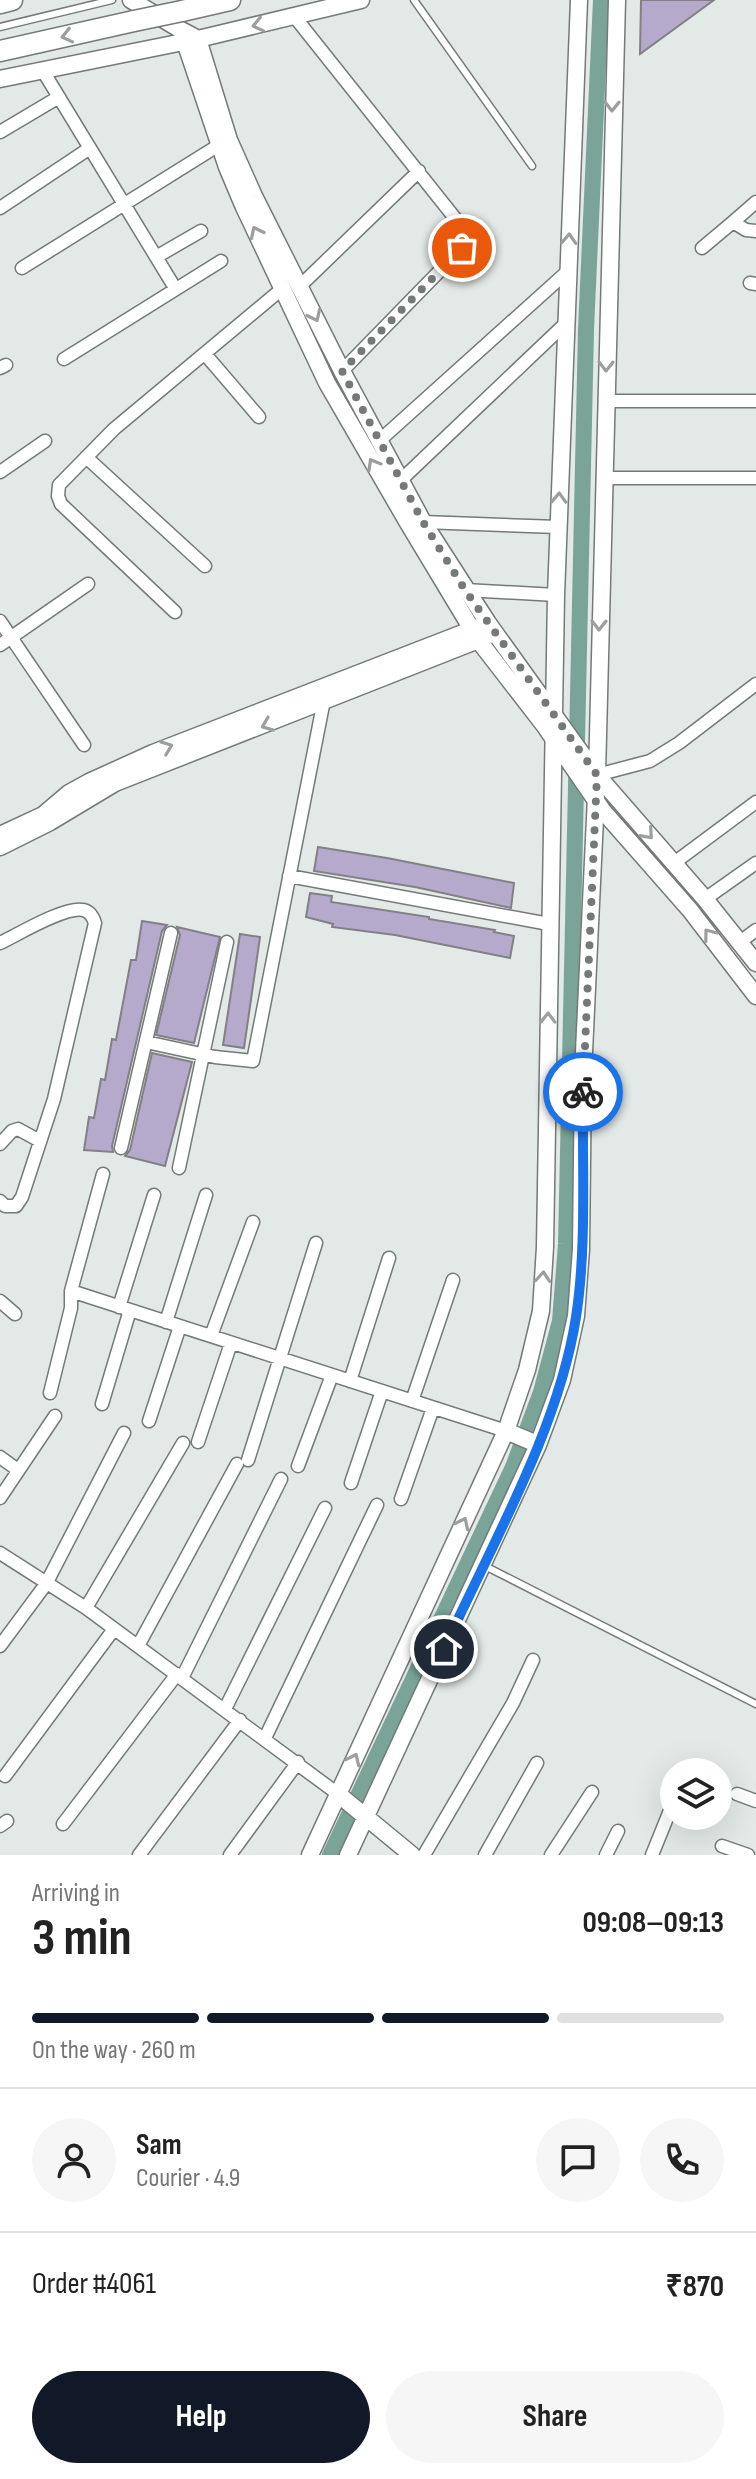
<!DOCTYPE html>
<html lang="en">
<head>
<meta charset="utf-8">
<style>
	:root { --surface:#fff; --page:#f6f6f6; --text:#222; --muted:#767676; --line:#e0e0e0; --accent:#111827 }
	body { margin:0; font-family:"Sofia Sans Condensed",sans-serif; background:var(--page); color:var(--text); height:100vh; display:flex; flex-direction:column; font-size:30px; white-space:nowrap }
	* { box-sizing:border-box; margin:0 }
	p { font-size:26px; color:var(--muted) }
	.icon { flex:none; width:44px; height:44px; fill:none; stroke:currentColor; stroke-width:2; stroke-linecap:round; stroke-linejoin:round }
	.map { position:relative; height:1855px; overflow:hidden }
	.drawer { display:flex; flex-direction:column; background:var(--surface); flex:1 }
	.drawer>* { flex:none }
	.buttons { position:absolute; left:660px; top:1758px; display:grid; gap:16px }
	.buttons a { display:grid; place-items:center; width:72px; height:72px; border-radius:50%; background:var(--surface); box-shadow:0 8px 32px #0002; font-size:40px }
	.pin { position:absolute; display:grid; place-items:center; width:68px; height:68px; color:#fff; margin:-34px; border:4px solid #fff; border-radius:50%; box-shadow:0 2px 8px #0007 }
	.courier { position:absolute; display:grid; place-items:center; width:80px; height:80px; margin:-40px; border:6px solid #1a73e8; border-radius:50%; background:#fff; color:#222; box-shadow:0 2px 10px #0007 }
	.overview em { font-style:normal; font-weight:700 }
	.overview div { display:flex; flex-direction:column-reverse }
	.overview { display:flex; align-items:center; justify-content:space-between; height:136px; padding:0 32px }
	h1 { font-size:52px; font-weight:700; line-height:60px }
	.bar { display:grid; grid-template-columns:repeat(4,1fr); gap:12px 8px; align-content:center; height:96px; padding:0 32px }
	.bar i { height:10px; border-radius:6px; background:var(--line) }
	.bar .selected { background:var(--accent) }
	.bar p { grid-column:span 4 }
	.line { display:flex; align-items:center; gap:20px; padding:0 32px; border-top:2px solid var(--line) }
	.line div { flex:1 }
	.round { display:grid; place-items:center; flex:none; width:84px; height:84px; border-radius:42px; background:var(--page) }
	.cta { display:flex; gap:16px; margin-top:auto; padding:16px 32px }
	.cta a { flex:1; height:92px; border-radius:48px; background:var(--accent); color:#fff; font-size:32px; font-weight:700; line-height:92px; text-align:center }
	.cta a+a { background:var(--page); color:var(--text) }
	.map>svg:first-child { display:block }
</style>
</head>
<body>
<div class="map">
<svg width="756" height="1855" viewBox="0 0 756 1855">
	<rect width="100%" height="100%" fill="#e2e9e7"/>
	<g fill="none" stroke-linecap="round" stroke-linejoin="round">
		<path stroke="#7aa498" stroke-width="16" d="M330 1855 513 1467 541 1392 560 1321 566 1244 586 329 601 0"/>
	</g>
	<path fill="#b5aacc" stroke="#828085" stroke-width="2" d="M641 0H714L640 54Z
		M318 847 387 858 514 883 511 908 415 887 314 871Z
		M310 893 332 896 331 902 429 917V919L495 930 494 932 514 936 510 958 395 935 332 927 333 924 306 917Z
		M142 921 167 925 162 931 112 1146 113 1152 84 1150 89 1117 94 1118 101 1079 105 1080 112 1039 116 1040 131 960H136Z
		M177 927 220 937 194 1043 156 1035 180 935Z
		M240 934 260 937 244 1048 223 1045Z
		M152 1053 192 1062 165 1166 125 1156 130 1150Z"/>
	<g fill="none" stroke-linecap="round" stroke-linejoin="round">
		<g stroke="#747a78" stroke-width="9">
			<path id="service" d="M414 0 532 166
				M0 27 112 0
				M483 1565 756 1704"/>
		</g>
		<g stroke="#747a78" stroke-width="15">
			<path id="minor" d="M294 16 466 232 462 248 342 371
				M43 71 175 288
				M0 132 59 97
				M0 208 90 148
				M733 222 756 202
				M702 248 733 222 746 230 756 231
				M156 257 201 231
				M22 268 219 145
				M750 283 756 284
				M300 286 419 171
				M205 354 259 417
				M64 359 221 261
				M0 368 6 365
				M605 401H756
				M379 441 568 271
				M86 457 205 566
				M0 472 45 441
				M603 478H756
				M401 480 565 324
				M423 522 558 527
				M465 590 556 595
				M175 612 61 504 58 496 59 485 114 429 283 288
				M0 621 84 745
				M0 645 88 584
				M597 775 650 761 679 743 756 684
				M674 863 756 802
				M289 876 549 924
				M705 899 756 863
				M740 942 756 930
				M0 943C17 935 65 906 83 910 90 911 93 917 95 923L54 1099 22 1197 16 1206H5L0 1201
				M146 1042 215 1057 253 1061 325 695
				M0 1144 12 1131 18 1129 40 1141
				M121 1148 171 933
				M179 1168 227 942
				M71 1291 506 1431
				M0 1301 15 1314
				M119 1307 154 1195
				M166 1322 206 1195
				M211 1336 253 1222
				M350 1381 389 1258
				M50 1393 71 1308V1291L103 1174
				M412 1401 453 1280
				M102 1404 130 1310
				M149 1421 180 1326
				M198 1442 231 1343
				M0 1457 18 1470
				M248 1460 316 1243
				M298 1466 332 1375
				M351 1483 382 1391
				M0 1498 55 1416
				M401 1499 433 1408
				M0 1553 86 1608 338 1794
				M86 1608 183 1443
				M0 1646 46 1584 124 1433
				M138 1646 237 1464
				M182 1678 281 1479
				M225 1709 325 1508
				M265 1738 377 1505
				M5 1776 114 1629
				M737 1794 756 1801
				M63 1824 177 1674
				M0 1826 7 1821
				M722 1846 748 1855
				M139 1855 240 1720
				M230 1855 298 1762
				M424 1855 513 1703 533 1660
				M485 1855 537 1763
				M551 1855 592 1792
				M606 1855 618 1831
				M652 1855 671 1808"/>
		</g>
		<g stroke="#747a78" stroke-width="19">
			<path id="tertiary" d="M131 0 181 30
				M0 79 198 39 361 0
				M597 774 617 0
				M0 835 43 815 69 793 89 782 153 753 481 626
				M0 847 50 822 115 783 486 637
				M756 963 705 899 597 775 488 623 423 522 342 371 254 196 229 140 198 39 181 30 227 167 243 205 327 383 408 523 479 641 544 725 603 811 690 910 756 996
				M506 1431 537 1444
				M338 1794 412 1855
				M310 1855 506 1431 527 1370 541 1311 545 1247 556 595 579 0
				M348 1855 538 1445 562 1380 576 1316 581 1249 583 1073 596 797"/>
		</g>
		<g stroke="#747a78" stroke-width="23">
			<path id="primary" d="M0 3 12 0
				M182 11 230 0
				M0 51 134 21"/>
		</g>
		<use href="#service" stroke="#fff" stroke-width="6"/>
		<use href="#minor" stroke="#fff" stroke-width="12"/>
		<use href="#tertiary" stroke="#fff" stroke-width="16"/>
		<use href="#primary" stroke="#fff" stroke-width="20"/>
		<g stroke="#747a78" stroke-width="23" stroke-linecap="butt">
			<path id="primary-bridge" d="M134 21 182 11"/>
		</g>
		<use href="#primary-bridge" stroke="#fff" stroke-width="20"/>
	</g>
	<defs><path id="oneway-chevron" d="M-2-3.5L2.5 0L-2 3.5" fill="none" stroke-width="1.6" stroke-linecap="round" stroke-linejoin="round" transform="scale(2)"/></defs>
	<g stroke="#9d9e9e">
		<use href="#oneway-chevron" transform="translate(258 25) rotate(167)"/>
		<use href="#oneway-chevron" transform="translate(67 36) rotate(167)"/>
		<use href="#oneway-chevron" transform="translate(612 106) rotate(91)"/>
		<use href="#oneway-chevron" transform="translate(256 232) rotate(-116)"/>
		<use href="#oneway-chevron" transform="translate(569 239) rotate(-87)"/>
		<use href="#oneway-chevron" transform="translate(315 316) rotate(64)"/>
		<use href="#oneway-chevron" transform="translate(606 366) rotate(91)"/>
		<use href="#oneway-chevron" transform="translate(373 464) rotate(-120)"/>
		<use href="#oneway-chevron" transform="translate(559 498) rotate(-88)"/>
		<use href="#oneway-chevron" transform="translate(599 625) rotate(91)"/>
		<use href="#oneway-chevron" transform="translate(267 725) rotate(158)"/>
		<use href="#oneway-chevron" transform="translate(167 747) rotate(-21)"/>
		<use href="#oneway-chevron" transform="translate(648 834) rotate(49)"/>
		<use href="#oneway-chevron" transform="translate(709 934) rotate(-127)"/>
		<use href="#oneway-chevron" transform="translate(548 1018) rotate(-89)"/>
		<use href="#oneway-chevron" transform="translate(543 1277) rotate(-86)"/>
		<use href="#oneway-chevron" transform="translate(463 1523) rotate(-65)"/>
		<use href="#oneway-chevron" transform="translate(354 1759) rotate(-65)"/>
	</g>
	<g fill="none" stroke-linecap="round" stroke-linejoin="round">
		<path stroke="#757978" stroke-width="8" stroke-dasharray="0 14.4" d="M462 248 342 371 423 522 465 590 597 775 583 1092"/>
		<path stroke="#1a73e8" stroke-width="10" d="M444 1649C491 1546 559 1428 576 1317 587 1247 582 1164 583 1092"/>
	</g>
</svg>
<div class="buttons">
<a><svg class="icon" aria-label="layers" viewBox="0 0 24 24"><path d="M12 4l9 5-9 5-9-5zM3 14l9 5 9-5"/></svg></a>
</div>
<div class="pin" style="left:462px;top:248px;background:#ea580c"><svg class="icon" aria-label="bag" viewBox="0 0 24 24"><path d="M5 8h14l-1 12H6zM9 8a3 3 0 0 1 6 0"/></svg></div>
<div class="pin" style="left:444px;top:1649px;background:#1f2937"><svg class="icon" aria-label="home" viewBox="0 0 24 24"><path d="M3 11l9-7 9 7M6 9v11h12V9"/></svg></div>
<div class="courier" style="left:583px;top:1092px"><svg class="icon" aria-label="bike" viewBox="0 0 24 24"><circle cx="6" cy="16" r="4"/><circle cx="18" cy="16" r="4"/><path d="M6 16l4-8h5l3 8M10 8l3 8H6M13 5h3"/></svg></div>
</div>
<section class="drawer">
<div class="overview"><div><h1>3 min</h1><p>Arriving in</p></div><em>09:08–09:13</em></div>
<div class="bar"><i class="selected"></i><i class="selected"></i><i class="selected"></i><i></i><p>On the way · 260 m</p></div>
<div class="line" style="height:144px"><a class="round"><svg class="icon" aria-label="person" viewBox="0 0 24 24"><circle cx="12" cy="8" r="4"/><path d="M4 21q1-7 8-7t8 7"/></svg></a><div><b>Sam</b><p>Courier · 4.9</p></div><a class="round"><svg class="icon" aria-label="chat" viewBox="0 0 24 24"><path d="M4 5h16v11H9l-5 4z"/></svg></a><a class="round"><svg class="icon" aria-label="phone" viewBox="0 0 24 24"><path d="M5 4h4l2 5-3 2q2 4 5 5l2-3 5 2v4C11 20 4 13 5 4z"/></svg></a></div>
<div class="line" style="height:104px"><div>Order #4061</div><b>₹870</b></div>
<div class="cta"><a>Help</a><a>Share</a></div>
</section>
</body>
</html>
